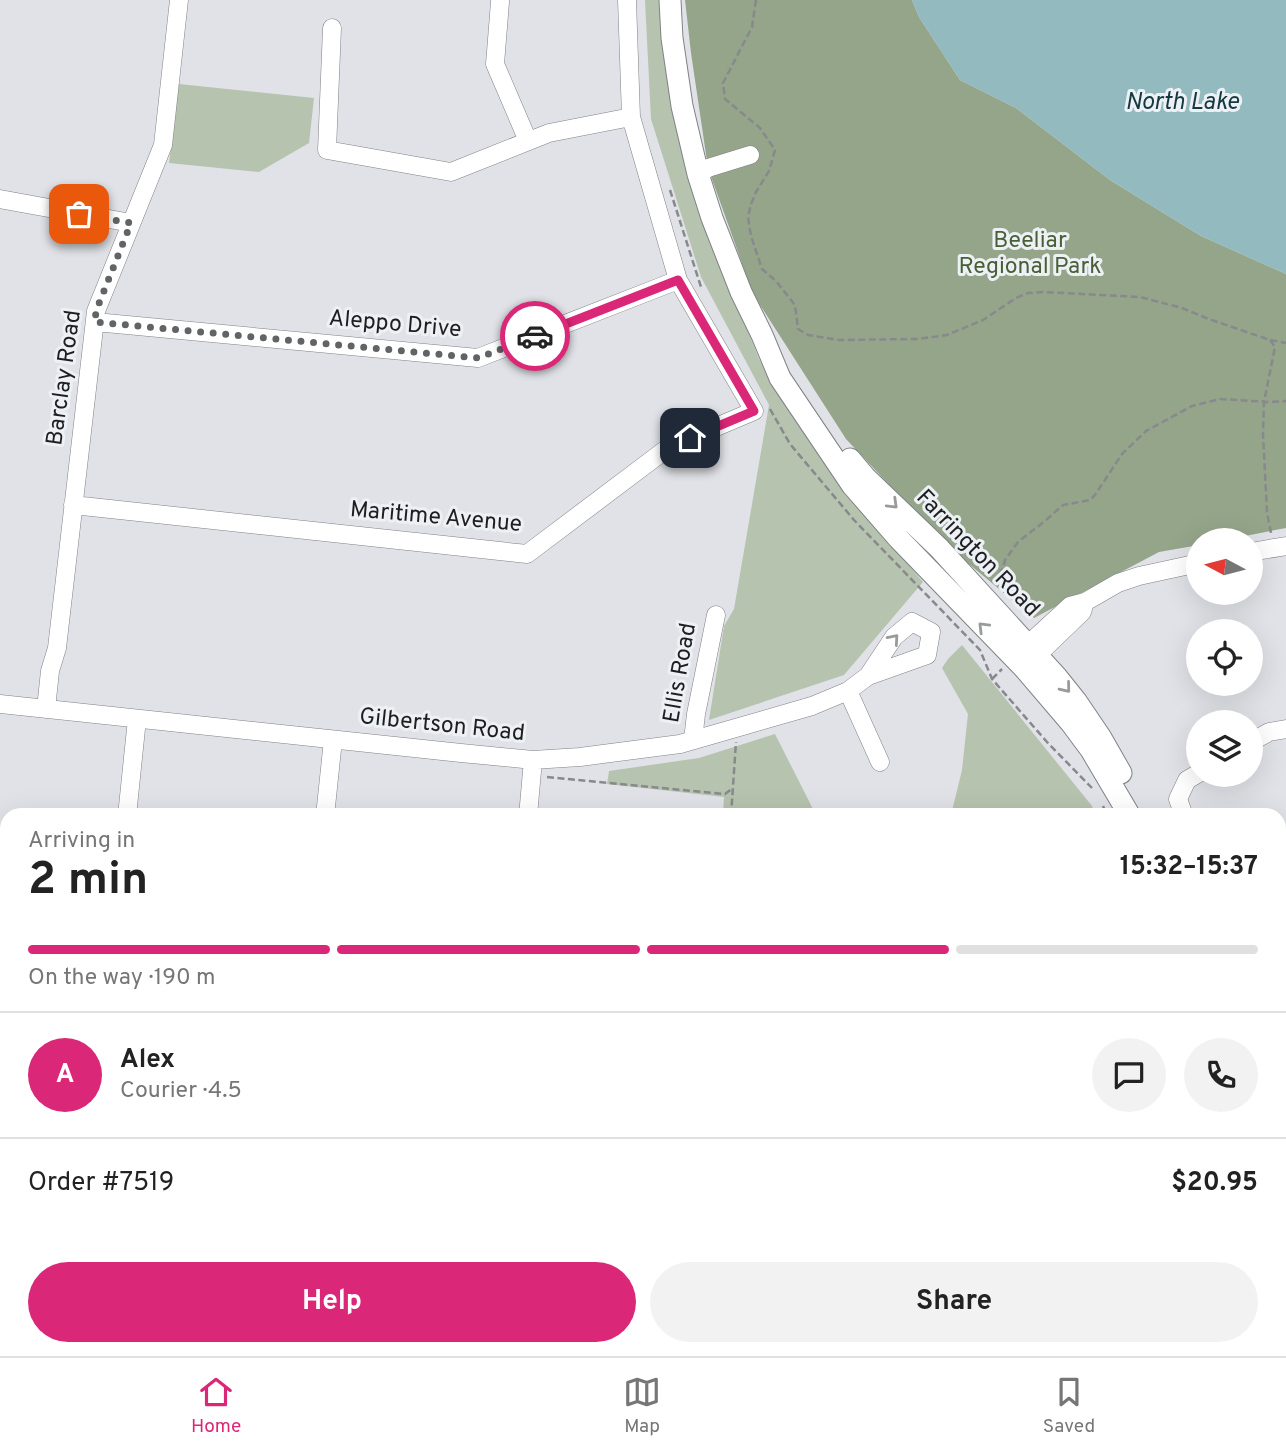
<!DOCTYPE html>
<html lang="en">
<head>
<meta charset="utf-8">
<style>
	:root { --surface:#fff; --page:#f2f2f2; --text:#222; --muted:#767676; --line:#e0e0e0; --accent:#db2777 }
	body { margin:0; font-family:Overpass,sans-serif; background:var(--page); color:var(--text); height:100vh; display:flex; flex-direction:column; font-size:26px; white-space:nowrap }
	* { box-sizing:border-box; margin:0 }
	p { font-size:23px; color:var(--muted) }
	.icon { flex:none; width:38px; height:38px; fill:none; stroke:currentColor; stroke-width:2; stroke-linecap:round; stroke-linejoin:round }
	.map { position:relative; flex:1; overflow:hidden }
	.details { position:absolute; left:0px; top:808px; width:1286px; height:548px; display:flex; flex-direction:column; background:var(--surface); border-radius:21px 21px 0 0; box-shadow:0 7px 28px #0002 }
	.details>* { flex:none }
	.needle { width:46px; rotate:277deg }
	.tools { position:absolute; left:1186px; top:528px; display:grid; gap:14px }
	.tools a { display:grid; place-items:center; width:77px; height:77px; border-radius:50%; background:var(--surface); box-shadow:0 7px 28px #0002; font-size:35px }
	.pin { position:absolute; display:grid; place-items:center; width:60px; height:60px; color:#fff; margin:-30px; border-radius:14px; box-shadow:0 4px 10px #0006 }
	.courier { position:absolute; display:grid; place-items:center; width:70px; height:70px; margin:-35px; border:5px solid #db2777; border-radius:50%; background:#fff; color:#222; box-shadow:0 2px 9px #0007 }
	.head em { font-style:normal; font-weight:700 }
	.head div { display:flex; flex-direction:column-reverse }
	.head { display:flex; align-items:center; justify-content:space-between; height:119px; padding:0 28px }
	h1 { font-size:46px; font-weight:700; line-height:52px }
	.bar { display:grid; grid-template-columns:repeat(4,1fr); gap:10px 7px; align-content:center; height:84px; padding:0 28px }
	.bar i { height:9px; border-radius:5px; background:var(--line) }
	.bar .on { background:var(--accent) }
	.bar p { grid-column:span 4 }
	.line { display:flex; align-items:center; gap:18px; padding:0 28px; border-top:2px solid var(--line) }
	.line div { flex:1 }
	.round { display:grid; place-items:center; flex:none; width:74px; height:74px; border-radius:37px; background:var(--page) }
	.action { display:flex; gap:14px; margin-top:auto; padding:14px 28px }
	.action a { flex:1; height:80px; border-radius:42px; background:var(--accent); color:#fff; font-size:28px; font-weight:700; line-height:80px; text-align:center }
	.action a+a { background:var(--page); color:var(--text) }
	.tab-bar { display:flex; justify-content:space-around; align-items:center; height:98px; border-top:2px solid var(--line); background:var(--surface); font-size:19px; color:var(--muted) }
	.tab-bar a { display:grid; justify-items:center; gap:4px }
	.tab-bar .on { color:var(--accent) }
	.map>svg:first-child { display:block }
</style>
</head>
<body>
<div class="map">
<svg width="1286" height="1356" viewBox="0 0 1286 1356">
	<rect width="100%" height="100%" fill="#e0e2e7"/>
	<path fill="#b6c3ae" d="M645 0H662L694 195 759 359 835 477 923 582 844 675 709 720 724 626 734 609 769 405 701 277 651 119Z
		M179 84 314 98 309 143 259 172 169 163Z
		M962 645 1092 806 1095 815H951L962 770 968 714 942 668 948 659Z
		M775 734 816 815H723L724 797 607 784 609 771 699 758Z"/>
	<path fill="#95a58a" d="M685 0H912L919 17 960 80 1016 108 1110 180 1201 236 1286 274V528L1219 541H1199V545L1159 552 1034 618 945 544 846 439 753 294 708 168 691 53Z"/>
	<path fill="#93babe" d="M912 0H1286V274L1201 236 1110 180 1016 108 960 80 919 17Z"/>
	<g fill="none" stroke-linecap="round" stroke-linejoin="round">
		<g stroke="#7f8286" stroke-width="19">
			<path id="minor" d="M500 2 495 64 528 141
				M332 28 327 150 451 172 549 133 631 117
				M698 174 708 168 750 155
				M0 199 131 223
				M95 322 478 358 678 280
				M73 505 527 554 669 447 754 411 678 280 631 117 627 0
				M1251 552 1286 546
				M1019 653 1070 606 1085 602 1118 583 1139 576 1199 563
				M1029 663 1082 612 1085 602
				M848 691 880 762
				M0 704 461 753 533 760 580 757 680 744 812 706 848 691 868 676 927 655 931 632 912 622 894 637 868 676
				M46 709 50 671 57 648 96 311 163 145 179 0
				M693 740 696 714 716 615
				M1251 742 1269 732 1286 729
				M127 816 137 719
				M325 816 333 740
				M528 816 533 760
				M1184 816 1178 799 1187 780 1199 773
				M1279 914 1286 912
				M1279 1138 1286 1164
				M0 1152H7
				M1279 1345 1286 1344
				M741 1349 767 1356
				M160 1356V1349
				M556 1356 580 1349
				M871 1356 895 1349
				M1229 1356 1237 1351 1251 1349"/>
		</g>
		<g stroke="#7f8286" stroke-width="23">
			<path id="major" d="M670 0 672 38 682 106 698 174 712 218 741 292 762 335 780 378 852 485 899 539 1024 668 1071 723 1091 750 1130 816
				M850 459 865 477 939 548 1056 676 1076 701 1101 738 1121 773
				M1279 1231 1281 1238 1286 1244
				M1279 1270 1286 1311
				M982 1356 1003 1349
				M1118 1356 1144 1349"/>
		</g>
		<path stroke="#87898c" stroke-width="2.5" stroke-dasharray="7 3.5" stroke-linecap="butt" d="M756 0 752 27 723 83 725 99 760 128 775 150 769 171 756 192 751 204 748 217 751 236 762 269 776 281 795 305 798 329 808 335 839 340 918 339 947 335 983 320 1016 298 1028 293 1044 292 1140 297 1182 308 1206 318 1270 340 1286 343
			M670 190 701 287
			M1270 340 1275 347 1264 402 1263 434 1267 512 1271 533
			M770 409 790 444 854 520 980 650 992 679 1047 742 1092 788
			M992 582 997 578 1003 568 1005 560 1018 542 1045 521 1063 505 1090 500 1095 495 1122 454 1146 431 1192 406 1220 399 1269 402 1286 401
			M992 679 1002 669
			M547 777 725 794 733 788
			M1103 806 1107 816
			M731 816 736 742
			M477 1349 479 1356
			M1175 1356 1191 1351 1193 1356"/>
		<use href="#minor" stroke="#fff" stroke-width="18"/>
		<use href="#major" stroke="#fff" stroke-width="21"/>
	</g>
	<defs><path id="oneway-chevron" d="M-2-3.5L2.5 0L-2 3.5" fill="none" stroke-width="1.6" stroke-linecap="round" stroke-linejoin="round" transform="scale(1.75)"/></defs>
	<g stroke="#999a9a">
		<use href="#oneway-chevron" transform="translate(893 504) rotate(44)"/>
		<use href="#oneway-chevron" transform="translate(983 627) rotate(-135)"/>
		<use href="#oneway-chevron" transform="translate(894 639) rotate(-49)"/>
		<use href="#oneway-chevron" transform="translate(1066 688) rotate(51)"/>
	</g>
	<g fill="none" stroke-linecap="round" stroke-linejoin="round">
		<path stroke="#616365" stroke-width="7" stroke-dasharray="0 12.6" d="M79 214 131 223 96 311 95 322 478 358 535 336"/>
		<path stroke="#db2777" stroke-width="9" d="M535 336 678 280 754 411 690 438"/>
	</g>
	<g text-anchor="middle" dominant-baseline="central" stroke-width="6" stroke-linejoin="round" paint-order="stroke">
		<g font-size="23" fill="#486035" stroke="#edf0f5">
			<text x="1030" y="241">Beeliar<tspan x="1030" dy="26">Regional Park</tspan></text>
		</g>
		<g font-size="23" fill="#1d1e1f" stroke="#edf0f5">
			<text transform="translate(395 325) rotate(5)">Aleppo Drive</text>
			<text transform="translate(65 378) rotate(-82)">Barclay Road</text>
			<text transform="translate(436 518) rotate(5)">Maritime Avenue</text>
			<text transform="translate(977 554) rotate(46)">Farrington Road</text>
			<text transform="translate(681 673) rotate(-80)">Ellis Road</text>
			<text transform="translate(442 726) rotate(6)">Gilbertson Road</text>
		</g>
		<g font-size="24" font-style="italic" fill="#133a3e" stroke="#edf0f5">
			<text x="1182" y="103">North Lake</text>
		</g>
	</g>
</svg>
<div class="tools">
<a><svg class="needle" viewBox="-14 -14 28 28"><path d="M0-13l5 13h-10z" fill="#e53935"/><path d="M0 13l5-13h-10z" fill="#767676"/></svg></a>
<a><svg class="icon" aria-label="locate" viewBox="0 0 24 24"><circle cx="12" cy="12" r="6"/><path d="M12 2v4M12 18v4M2 12h4M18 12h4"/></svg></a>
<a><svg class="icon" aria-label="layers" viewBox="0 0 24 24"><path d="M12 4l9 5-9 5-9-5zM3 14l9 5 9-5"/></svg></a>
</div>
<div class="pin" style="left:79px;top:214px;background:#ea580c"><svg class="icon" aria-label="bag" viewBox="0 0 24 24"><path d="M5 8h14l-1 12H6zM9 8a3 3 0 0 1 6 0"/></svg></div>
<div class="pin" style="left:690px;top:438px;background:#1f2937"><svg class="icon" aria-label="home" viewBox="0 0 24 24"><path d="M3 11l9-7 9 7M6 9v11h12V9"/></svg></div>
<div class="courier" style="left:535px;top:336px"><svg class="icon" aria-label="car" viewBox="0 0 24 24"><path d="M5 17H2v-5l4-1 3-4h7l3 4 3 1v5h-3M9 17h6M6 11h13"/><circle cx="7" cy="17" r="2"/><circle cx="17" cy="17" r="2"/></svg></div>
<section class="details">
<div class="head"><div><h1>2 min</h1><p>Arriving in</p></div><em>15:32–15:37</em></div>
<div class="bar"><i class="on"></i><i class="on"></i><i class="on"></i><i></i><p>On the way · 190 m</p></div>
<div class="line" style="height:126px"><b class="round" style="background:var(--accent);color:#fff">A</b><div><b>Alex</b><p>Courier · 4.5</p></div><a class="round"><svg class="icon" aria-label="chat" viewBox="0 0 24 24"><path d="M4 5h16v11H9l-5 4z"/></svg></a><a class="round"><svg class="icon" aria-label="phone" viewBox="0 0 24 24"><path d="M5 4h4l2 5-3 2q2 4 5 5l2-3 5 2v4C11 20 4 13 5 4z"/></svg></a></div>
<div class="line" style="height:91px"><div>Order #7519</div><b>$20.95</b></div>
<div class="action"><a>Help</a><a>Share</a></div>
</section>
</div>
<nav class="tab-bar">
<a class="on"><svg class="icon" aria-label="home" viewBox="0 0 24 24"><path d="M3 11l9-7 9 7M6 9v11h12V9"/></svg>Home</a>
<a><svg class="icon" aria-label="map" viewBox="0 0 24 24"><path d="M3 6l6-2 6 2 6-2v14l-6 2-6-2-6 2zM9 4v14M15 6v14"/></svg>Map</a>
<a><svg class="icon" aria-label="saved" viewBox="0 0 24 24"><path d="M7 4h10v16l-5-4-5 4z"/></svg>Saved</a>
</nav>
</body>
</html>
